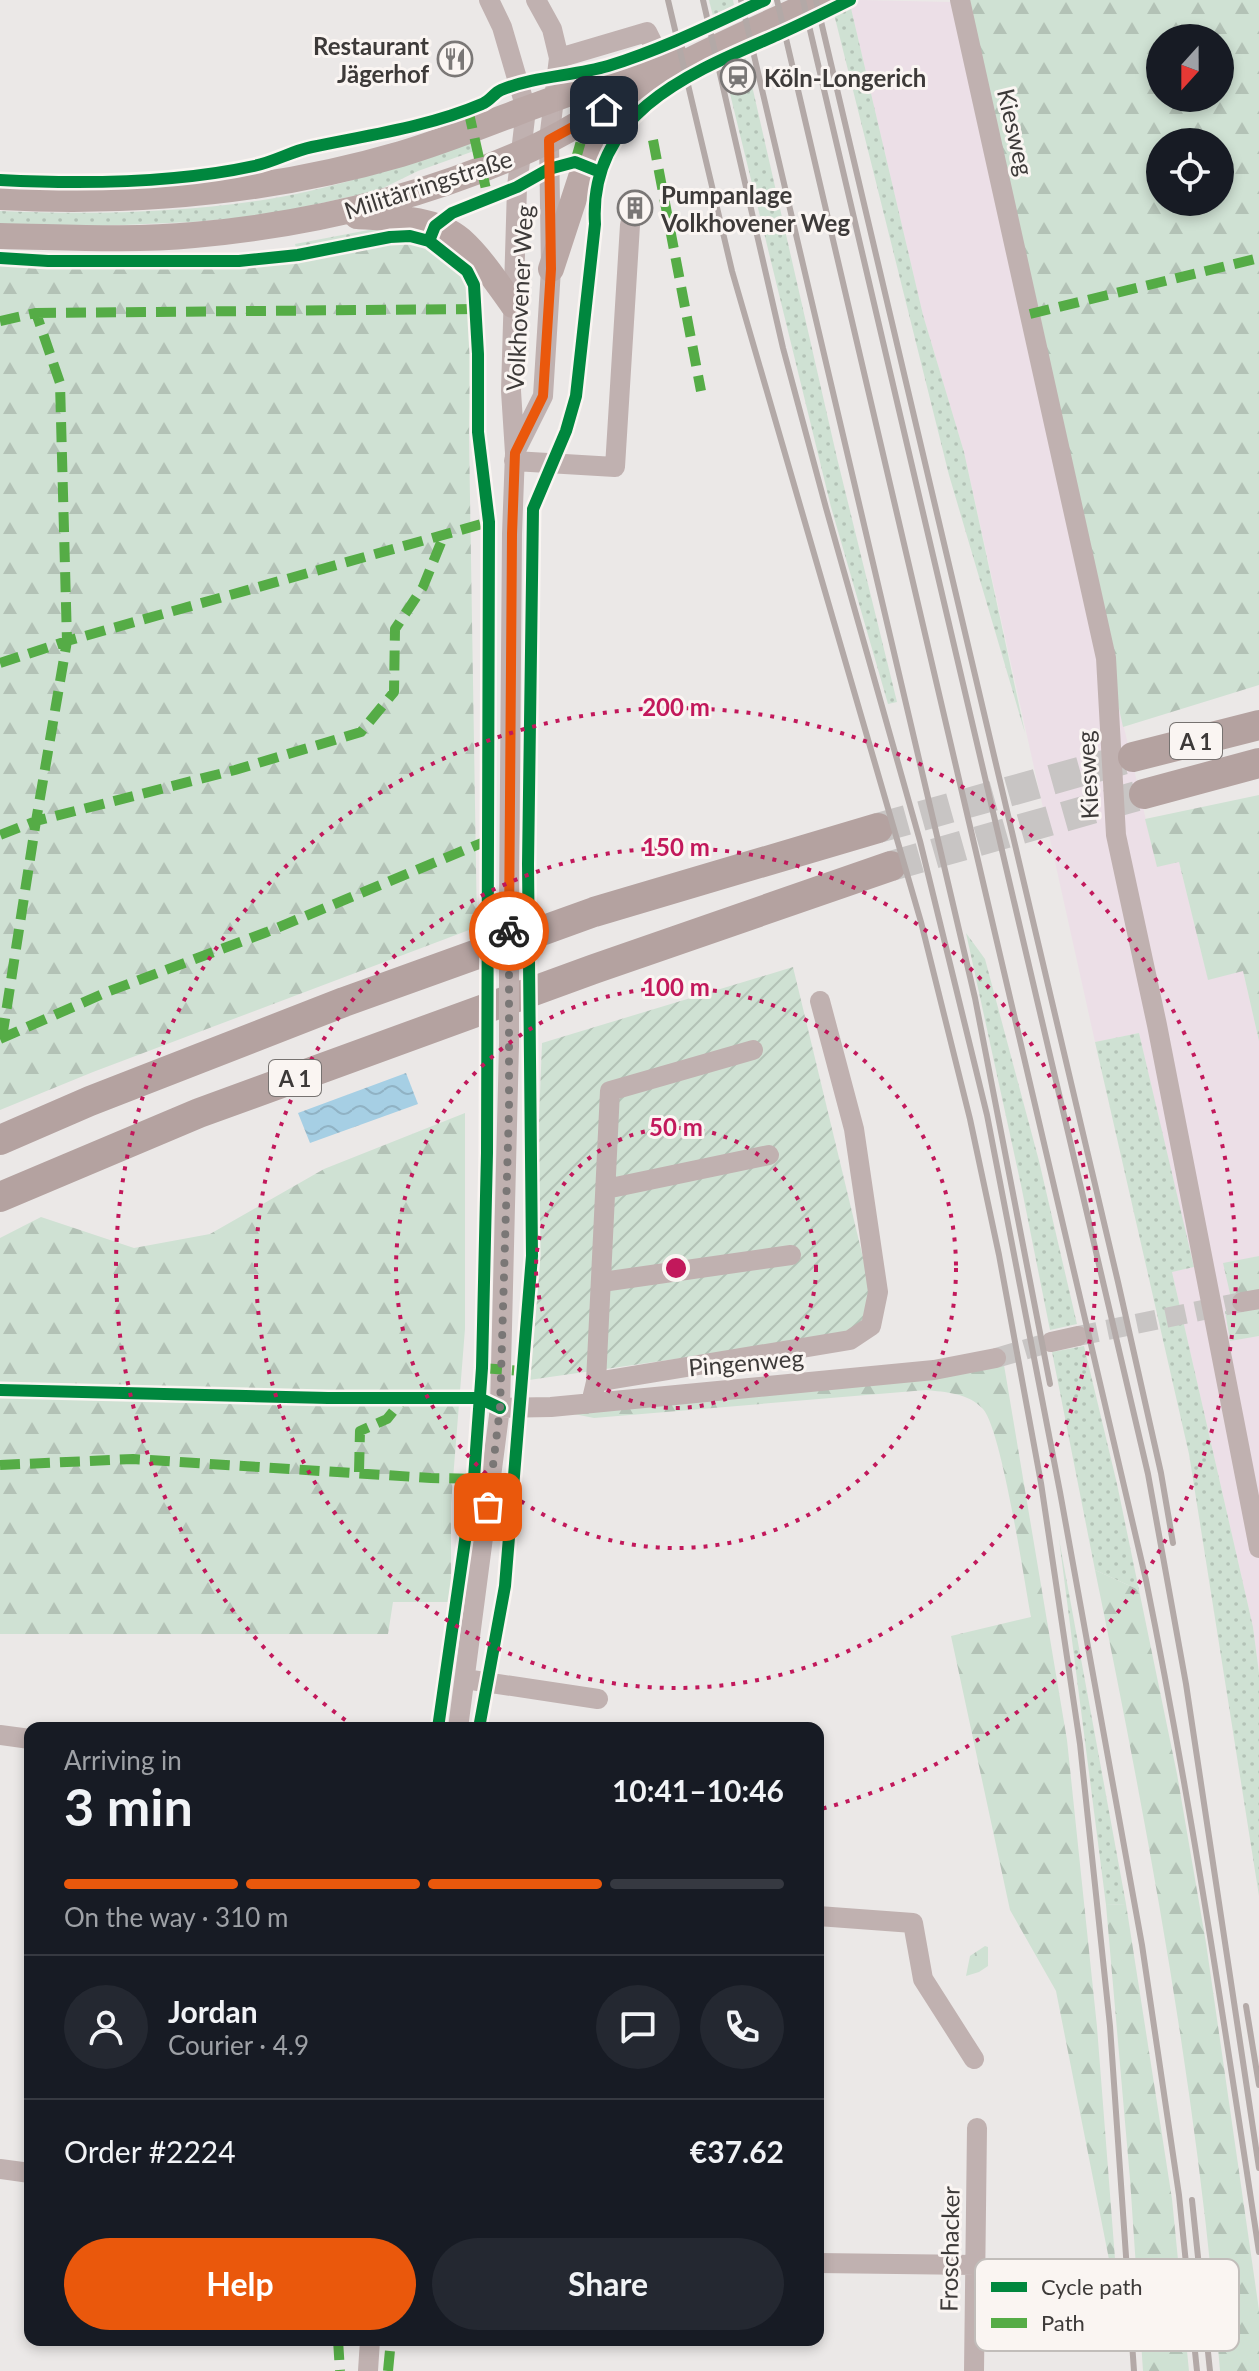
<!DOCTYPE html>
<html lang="en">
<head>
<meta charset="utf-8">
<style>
	:root { --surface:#171b24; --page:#242831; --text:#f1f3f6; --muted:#9ea1a6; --line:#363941; --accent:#ea580c }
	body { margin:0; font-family:Lato,sans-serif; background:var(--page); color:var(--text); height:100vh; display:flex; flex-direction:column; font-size:30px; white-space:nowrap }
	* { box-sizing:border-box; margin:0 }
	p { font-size:26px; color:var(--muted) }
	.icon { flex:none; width:44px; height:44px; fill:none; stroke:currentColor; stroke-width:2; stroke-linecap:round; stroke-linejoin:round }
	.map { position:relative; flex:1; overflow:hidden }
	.side { position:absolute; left:24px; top:1722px; width:800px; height:624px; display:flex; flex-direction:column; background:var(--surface); border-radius:16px; box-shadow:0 4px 12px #0003 }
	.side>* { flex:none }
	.needle { width:52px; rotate:201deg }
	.controls { position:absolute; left:1146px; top:24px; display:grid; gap:16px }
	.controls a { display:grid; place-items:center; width:88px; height:88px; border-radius:50%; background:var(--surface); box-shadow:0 4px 12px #0003; font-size:40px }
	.pin { position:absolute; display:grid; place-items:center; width:68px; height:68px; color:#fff; margin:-34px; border-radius:16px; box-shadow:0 4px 12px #0006 }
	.courier { position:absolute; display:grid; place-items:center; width:80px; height:80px; margin:-40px; border:6px solid #ea580c; border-radius:50%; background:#fff; color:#222; box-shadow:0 2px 10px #0007 }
	.overview em { font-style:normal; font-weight:700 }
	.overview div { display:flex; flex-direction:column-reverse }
	.overview { display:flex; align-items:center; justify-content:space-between; height:136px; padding:0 40px }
	h1 { font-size:52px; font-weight:700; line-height:60px }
	.bar { display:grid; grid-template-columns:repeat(4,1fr); gap:12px 8px; align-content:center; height:96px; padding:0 40px }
	.bar i { height:10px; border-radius:6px; background:var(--line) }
	.bar .current { background:var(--accent) }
	.bar p { grid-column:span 4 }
	.line { display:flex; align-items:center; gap:20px; padding:0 40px; border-top:2px solid var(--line) }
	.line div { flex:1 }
	.round { display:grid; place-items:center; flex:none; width:84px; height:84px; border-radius:42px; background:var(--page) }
	.primary-button { display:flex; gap:16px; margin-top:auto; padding:16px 40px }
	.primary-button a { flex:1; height:92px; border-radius:48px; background:var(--accent); color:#fff; font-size:32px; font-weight:700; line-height:92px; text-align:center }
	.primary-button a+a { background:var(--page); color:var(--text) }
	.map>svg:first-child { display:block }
</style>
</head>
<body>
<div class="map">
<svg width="1259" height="2371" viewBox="0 0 1259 2371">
	<defs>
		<pattern id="grass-dots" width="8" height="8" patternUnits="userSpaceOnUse" patternTransform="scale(2)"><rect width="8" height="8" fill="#cfe1d3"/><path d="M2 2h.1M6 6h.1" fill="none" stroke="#b3c2b6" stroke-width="1.8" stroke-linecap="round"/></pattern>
		<pattern id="forest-firs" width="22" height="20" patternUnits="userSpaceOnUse" patternTransform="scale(2)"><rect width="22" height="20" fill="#cfe1d3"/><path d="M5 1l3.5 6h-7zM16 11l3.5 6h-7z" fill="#b3c2b6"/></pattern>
		<pattern id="park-crowns" width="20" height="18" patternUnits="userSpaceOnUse" patternTransform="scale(2)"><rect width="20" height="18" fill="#cfe1d3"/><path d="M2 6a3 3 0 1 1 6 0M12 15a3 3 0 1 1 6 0" fill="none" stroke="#b3c2b6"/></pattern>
		<pattern id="garden-furrows" width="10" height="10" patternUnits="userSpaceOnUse" patternTransform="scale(2)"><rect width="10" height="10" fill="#cfe1d3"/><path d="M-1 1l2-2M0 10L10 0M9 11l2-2" fill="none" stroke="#b3c2b6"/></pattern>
		<pattern id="water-waves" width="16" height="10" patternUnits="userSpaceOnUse" patternTransform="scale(2)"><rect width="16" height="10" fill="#a6cfe4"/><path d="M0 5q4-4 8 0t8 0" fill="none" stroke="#90b2c4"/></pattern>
	</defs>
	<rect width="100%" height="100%" fill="#ebe8e7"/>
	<path fill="#ecdfe7" d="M860 0 951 2 1157 866 1179 862 1208 979 1243 971 1259 1041V1256L1224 1264 1231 1298 1225 1311 1230 1340 1259 1336V1673L1253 1627 1172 1272 1193 1267 1139 1033 1095 1042 964 452 923 315 850 4Z"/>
	<path fill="url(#grass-dots)" d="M709 0H733L734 5 713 16Z
		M850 4 923 315 964 452 1025 733 949 475 833 10Z
		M745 55 837 458 897 702 888 704 831 507 723 65Z
		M470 142 474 151 418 171 379 190 270 215 192 222 54 228 0 224V211C89 215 181 213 269 199 338 188 404 164 470 142Z
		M379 228 413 231 410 236 390 237 298 255 295 244Z
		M966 933 985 959 1039 1161 1077 1324 1050 1330 1021 1185Z
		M1139 1033 1194 1267 1172 1272 1253 1627 1259 1673V1896L1189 1454 1095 1042Z
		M1084 1346 1117 1484 1139 1590 1095 1570 1052 1352Z
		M1059 1539 1126 1904 1106 1905Z"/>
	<path fill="url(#forest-firs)" fill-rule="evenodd" d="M965 0H1259V685L1123 727ZM1160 38H1220V98H1160ZM1160 142H1220V202H1160Z
		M410 236C438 243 461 259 474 285L469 436 477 927 93 1072 0 1110V258L48 261H239L297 255 390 237Z
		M1259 795V1041L1243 971 1208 980 1179 862 1157 867 1145 819Z
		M465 1113V1329L451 1504V1602H393L388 1634H0V1238L41 1217 134 1248 210 1234 324 1169Z
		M1259 1256V1293L1231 1298 1223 1263Z
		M1259 1306V1336L1230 1341 1225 1311Z
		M1004 1365 1067 1740 1097 2027 1119 2310 1056 1991 1010 1910 951 1636 1031 1617C1024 1580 1002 1431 983 1409 969 1393 945 1392 926 1390L594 1418 569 1413 939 1377Z
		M1095 1570 1139 1590 1177 1774 1206 1943 1259 2310V2371H1220C1199 2102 1149 1834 1095 1570Z
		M1126 1904 1172 2199 1189 2371H1143L1130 2179 1106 1905Z"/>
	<path fill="url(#park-crowns)" d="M985 1946 988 1947V1966L979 1972 966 1976 970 1956Z"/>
	<path fill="url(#garden-furrows)" d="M793 967 872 1295 865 1320 850 1334 529 1380 542 1043Z"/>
	<path fill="url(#water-waves)" d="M406 1073 418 1104 310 1143 298 1113Z"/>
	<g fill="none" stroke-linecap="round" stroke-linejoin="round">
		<path stroke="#c8c5c4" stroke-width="20" stroke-dasharray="20 10" stroke-linecap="butt" d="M1078 1336 1242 1302
			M996 1358 1051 1342"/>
		<path stroke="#c8c5c4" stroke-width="30" stroke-dasharray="30 15" stroke-linecap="butt" d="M878 828 1133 757
			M891 866 1144 794"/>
		<path stroke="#c0b1b0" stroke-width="20" d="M489 0 502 27 526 109 517 187 511 391 515 453 512 534 509 905
			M536 0 552 29 559 58
			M960 0 1106 658 1116 835 1157 1025 1259 1548
			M516 450 543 396 551 269 549 140 559 58 647 32 660 58
			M514 461 615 467 630 225
			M606 1189 769 1155
			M602 1282 791 1255
			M1242 1302 1259 1299
			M1051 1342 1078 1336
			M596 1382 610 1091 753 1050
			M591 1403 596 1382 850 1340 871 1326 878 1292 854 1129 820 1001
			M500 1408 551 1407 934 1370 996 1358
			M465 1679 598 1699
			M458 1728 500 1408 509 1044
			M0 1735 30 1739
			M818 1916 913 1923 923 1979 974 2059
			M0 2169 30 2173
			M818 2263 975 2265
			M368 2371 370 2340
			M974 2371 977 2128"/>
		<path stroke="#baa8a6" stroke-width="26" d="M0 197C135 204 271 192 401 154 442 142 481 126 521 111 572 92 623 75 673 52
			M357 216C391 218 434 217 461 240 481 258 497 283 513 305
			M0 236C64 237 130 241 194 235 305 225 414 200 517 155 570 133 615 100 666 73 715 46 768 24 819 0
			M551 269 585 165 619 103"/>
		<path stroke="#b4a2a0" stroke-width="30" d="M1133 757 1259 725
			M1144 794 1259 763
			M0 1140 90 1101 344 1002 594 912 878 828
			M0 1197 199 1113 594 969 891 866"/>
		<path stroke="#b3a9a7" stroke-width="6" d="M668 0 732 271 921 922 970 1119 999 1255 1041 1483 1080 1744 1110 2026 1134 2371
			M703 0 783 348 826 508 920 841 987 1115 1060 1492 1142 1945 1179 2195 1197 2371
			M741 0 975 998 1050 1384
			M777 0 1146 1580C1191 1803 1225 2027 1259 2252
			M803 0 1148 1474 1186 1684 1259 2168
			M816 0 1118 1282 1161 1473 1173 1543
			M1246 2006 1259 2085
			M1192 2200 1210 2371"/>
		<path stroke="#c0b1b0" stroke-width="20" d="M509 1044V905"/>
		<path stroke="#55ac46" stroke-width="10" stroke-dasharray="20 10" stroke-linecap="butt" d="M468 109 488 198
			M653 140 701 391
			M575 162 587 120 583 71
			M36 313 477 309
			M1030 314 1259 258
			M0 321 36 313 60 383 67 641 36 821 0 835
			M0 663 67 641 489 522
			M2 1038 36 821 235 770 361 732 394 692 395 629 423 587 444 535
			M0 1039 107 992 267 932 489 840
			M482 1368 521 1371
			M0 1465 133 1459 431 1478 492 1479
			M359 1472 360 1431 387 1419 405 1397
			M338 2340 340 2371
			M388 2371 391 2340"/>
		<g stroke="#faf5f2" stroke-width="17">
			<path id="cycleway" d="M0 180C80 184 176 183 254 166 274 162 292 151 312 147 369 135 428 127 482 104 490 101 494 93 501 90 534 76 574 76 608 66 663 49 713 24 765 0
				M429 241 435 226 452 213 517 187 549 169 575 162 600 172
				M0 258 48 261H239L298 255 390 237 410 236 429 241 467 271 474 285 478 354V432L489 522 487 1153 482 1368 474 1478 438 1728
				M0 1390 328 1398H479L500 1408
				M479 1728 505 1586 532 1256 528 864 533 509 566 431 576 396 595 224C588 112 692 72 777 35 802 24 826 12 850 0"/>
		</g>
		<use href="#cycleway" stroke="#00873e" stroke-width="12"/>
	</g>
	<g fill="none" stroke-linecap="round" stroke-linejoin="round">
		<path stroke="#7a7776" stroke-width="8" stroke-dasharray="0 14.4" d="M488 1507 500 1408 509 1110V931"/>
		<path stroke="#ea580c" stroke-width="10" d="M509 931 512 534 515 453 543 396 551 269 549 140 604 110"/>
	</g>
	<g fill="none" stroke="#c2185b" stroke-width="4" stroke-dasharray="4 8">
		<circle cx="676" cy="1268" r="140"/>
		<circle cx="676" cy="1268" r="280"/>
		<circle cx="676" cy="1268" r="420"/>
		<path d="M355 1727A560 560 0 1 1 821 1809"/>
	</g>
	<defs>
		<g id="restaurant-ring" transform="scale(1.8)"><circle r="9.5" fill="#faf5f2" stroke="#7a7776" stroke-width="1.5"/><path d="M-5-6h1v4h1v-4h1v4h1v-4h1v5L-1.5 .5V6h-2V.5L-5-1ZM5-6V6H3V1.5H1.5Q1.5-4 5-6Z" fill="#7a7776"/></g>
		<g id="station-ring" transform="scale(1.8)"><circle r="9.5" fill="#faf5f2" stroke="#7a7776" stroke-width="1.5"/><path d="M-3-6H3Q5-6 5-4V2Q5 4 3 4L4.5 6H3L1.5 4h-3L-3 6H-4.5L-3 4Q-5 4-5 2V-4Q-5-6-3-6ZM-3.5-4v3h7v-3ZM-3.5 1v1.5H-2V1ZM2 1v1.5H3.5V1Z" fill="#7a7776"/></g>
		<g id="building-ring" transform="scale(1.8)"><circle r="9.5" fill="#faf5f2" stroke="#7a7776" stroke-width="1.5"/><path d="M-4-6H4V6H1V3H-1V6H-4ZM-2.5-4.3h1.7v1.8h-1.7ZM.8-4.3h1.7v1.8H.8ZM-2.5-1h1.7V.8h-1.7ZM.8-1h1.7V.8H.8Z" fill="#7a7776"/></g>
	</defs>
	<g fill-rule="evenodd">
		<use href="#restaurant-ring" x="455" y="59"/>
		<use href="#station-ring" x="738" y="77"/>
		<use href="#building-ring" x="635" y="208"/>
	</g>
	<g text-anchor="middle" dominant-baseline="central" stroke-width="6" stroke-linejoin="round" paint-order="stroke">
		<g fill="#faf5f2" stroke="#767270" stroke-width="2">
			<rect x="1170" y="723" width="52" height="36" rx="6"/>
			<rect x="269" y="1060" width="52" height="36" rx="6"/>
		</g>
		<g font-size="22" font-weight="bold" fill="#3d3a39">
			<text x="1196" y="741">A 1</text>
			<text x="295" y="1078">A 1</text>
		</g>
		<g font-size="24" font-weight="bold" fill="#3d3a39" stroke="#faf5f2" text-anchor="start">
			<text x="429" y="45" text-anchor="end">Restaurant<tspan x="429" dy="28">Jägerhof</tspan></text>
			<text x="764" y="77">Köln-Longerich</text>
			<text x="661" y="194">Pumpanlage<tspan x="661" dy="28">Volkhovener Weg</tspan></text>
		</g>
		<g font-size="24" fill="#3d3a39" stroke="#faf5f2">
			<text transform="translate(1016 132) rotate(77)">Kiesweg</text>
			<text transform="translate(428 184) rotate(-18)">Militärringstraße</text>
			<text transform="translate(519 298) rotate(-87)">Volkhovener Weg</text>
			<text transform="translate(1087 775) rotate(-93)">Kiesweg</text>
			<text transform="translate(746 1362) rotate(-5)">Pingenweg</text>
			<text transform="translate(949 2249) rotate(-89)">Froschacker</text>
		</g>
	</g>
	<rect x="975" y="2259" width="264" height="92" rx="12" fill="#faf5f2" stroke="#c1bdba" stroke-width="2"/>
	<rect x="991" y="2282" width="36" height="10" fill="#00873e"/>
	<rect x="991" y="2318" width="36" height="10" fill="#55ac46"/>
	<g font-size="22" fill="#3d3a39">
		<text x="1041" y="2295">Cycle path</text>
		<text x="1041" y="2331">Path</text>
	</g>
	<circle cx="676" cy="1268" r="12" fill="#c2185b" stroke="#faf5f2" stroke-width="4"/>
	<g font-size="24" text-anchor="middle" font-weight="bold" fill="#c2185b" stroke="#faf5f2" stroke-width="6" stroke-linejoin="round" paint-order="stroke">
		<text x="676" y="716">200 m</text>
		<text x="676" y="856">150 m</text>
		<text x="676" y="996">100 m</text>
		<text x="676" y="1136">50 m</text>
	</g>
</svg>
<div class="controls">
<a><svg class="needle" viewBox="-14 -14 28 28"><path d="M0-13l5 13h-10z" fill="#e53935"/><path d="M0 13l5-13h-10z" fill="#9ea1a6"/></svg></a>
<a><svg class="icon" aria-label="locate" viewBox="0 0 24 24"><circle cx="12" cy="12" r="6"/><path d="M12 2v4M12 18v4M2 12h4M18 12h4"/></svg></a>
</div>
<div class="pin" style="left:488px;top:1507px;background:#ea580c"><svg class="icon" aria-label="bag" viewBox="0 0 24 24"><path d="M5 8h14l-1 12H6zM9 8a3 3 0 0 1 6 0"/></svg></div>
<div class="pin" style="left:604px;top:110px;background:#1f2937"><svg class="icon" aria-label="home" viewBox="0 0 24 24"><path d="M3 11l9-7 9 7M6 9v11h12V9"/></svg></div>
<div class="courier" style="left:509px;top:931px"><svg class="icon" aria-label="bike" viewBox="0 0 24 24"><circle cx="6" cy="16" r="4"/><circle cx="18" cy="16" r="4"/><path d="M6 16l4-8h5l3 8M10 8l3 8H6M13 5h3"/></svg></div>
<section class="side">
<div class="overview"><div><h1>3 min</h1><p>Arriving in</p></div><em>10:41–10:46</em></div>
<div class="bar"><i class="current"></i><i class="current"></i><i class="current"></i><i></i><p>On the way · 310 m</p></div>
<div class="line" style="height:144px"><a class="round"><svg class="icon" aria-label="person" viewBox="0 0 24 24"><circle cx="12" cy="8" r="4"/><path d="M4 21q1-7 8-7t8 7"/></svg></a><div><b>Jordan</b><p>Courier · 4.9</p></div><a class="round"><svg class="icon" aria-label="chat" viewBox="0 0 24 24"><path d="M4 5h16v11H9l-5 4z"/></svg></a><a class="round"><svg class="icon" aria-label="phone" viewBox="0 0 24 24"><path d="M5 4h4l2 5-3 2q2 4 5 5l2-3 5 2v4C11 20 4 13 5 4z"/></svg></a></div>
<div class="line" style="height:104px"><div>Order #2224</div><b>€37.62</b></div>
<div class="primary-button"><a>Help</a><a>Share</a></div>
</section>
</div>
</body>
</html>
